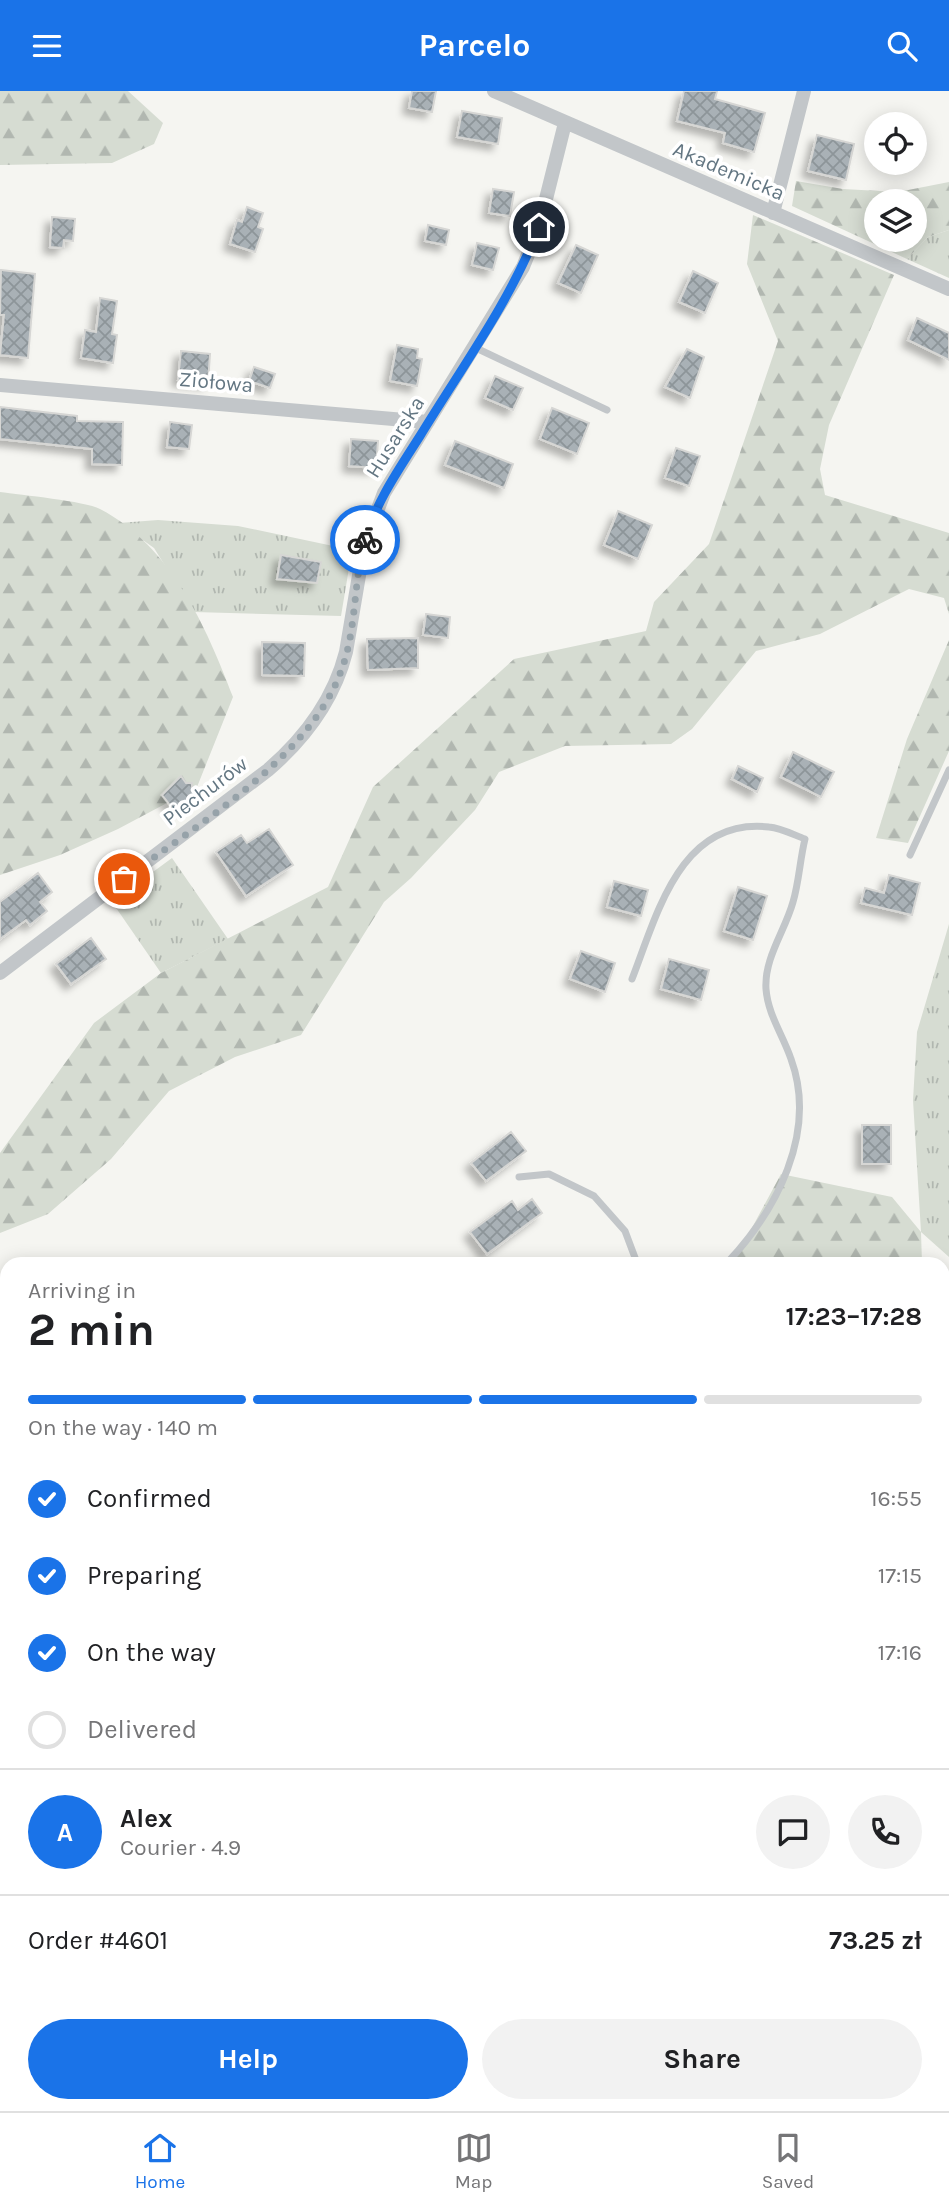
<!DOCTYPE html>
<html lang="en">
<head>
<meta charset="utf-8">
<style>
	:root { --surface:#fff; --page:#f2f2f2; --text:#202124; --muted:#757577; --line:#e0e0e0; --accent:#1a73e8 }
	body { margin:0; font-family:Karla,sans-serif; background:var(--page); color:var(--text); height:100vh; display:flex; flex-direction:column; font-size:26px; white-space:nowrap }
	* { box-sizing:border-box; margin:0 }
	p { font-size:23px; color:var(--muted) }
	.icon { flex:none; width:38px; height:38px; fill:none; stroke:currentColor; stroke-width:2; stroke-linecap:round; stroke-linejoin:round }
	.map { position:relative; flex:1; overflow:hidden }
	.sheet { position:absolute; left:0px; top:1166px; width:950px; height:856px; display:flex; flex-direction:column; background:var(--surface); border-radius:21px 21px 0 0; box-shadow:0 4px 18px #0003 }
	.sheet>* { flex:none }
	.fabs { position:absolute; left:864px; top:21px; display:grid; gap:14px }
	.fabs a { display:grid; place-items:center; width:63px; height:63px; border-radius:50%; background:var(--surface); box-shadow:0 4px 18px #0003; font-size:35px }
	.pin { position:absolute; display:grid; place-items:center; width:60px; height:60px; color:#fff; margin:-30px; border:4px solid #fff; border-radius:50%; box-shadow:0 2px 7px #0007 }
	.courier { position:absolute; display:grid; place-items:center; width:70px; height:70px; margin:-35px; border:5px solid #1a73e8; border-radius:50%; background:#fff; color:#222; box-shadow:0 2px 9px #0007 }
	.overview em { font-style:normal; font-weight:700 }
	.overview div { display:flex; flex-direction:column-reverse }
	.overview { display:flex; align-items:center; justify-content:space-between; height:119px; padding:0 28px }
	h1 { font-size:46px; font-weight:700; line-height:52px }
	.bar { display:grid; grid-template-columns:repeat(4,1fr); gap:10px 7px; align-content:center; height:84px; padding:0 28px }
	.bar i { height:9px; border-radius:5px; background:var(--line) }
	.bar .current { background:var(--accent) }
	.bar p { grid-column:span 4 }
	.line { display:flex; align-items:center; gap:18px; padding:0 28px; border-top:2px solid var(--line) }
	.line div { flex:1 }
	.round { display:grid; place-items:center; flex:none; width:74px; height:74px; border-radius:37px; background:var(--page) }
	ol { padding:0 28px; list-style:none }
	li { display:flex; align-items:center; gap:21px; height:77px }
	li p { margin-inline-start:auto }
	li .icon { padding:7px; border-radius:50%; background:var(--accent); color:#fff; stroke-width:4 }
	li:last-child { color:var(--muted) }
	li i { width:38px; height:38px; border:4px solid var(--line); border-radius:50% }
	.button { display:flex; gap:14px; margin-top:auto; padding:14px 28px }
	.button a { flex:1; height:80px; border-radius:42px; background:var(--accent); color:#fff; font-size:28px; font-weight:700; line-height:80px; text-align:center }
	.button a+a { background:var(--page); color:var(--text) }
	header { display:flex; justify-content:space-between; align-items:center; height:91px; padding:0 28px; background:var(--accent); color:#fff; font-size:32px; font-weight:700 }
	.menu { display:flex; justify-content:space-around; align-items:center; height:98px; border-top:2px solid var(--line); background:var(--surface); font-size:19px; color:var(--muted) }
	.menu a { display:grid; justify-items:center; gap:4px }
	.menu .current { color:var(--accent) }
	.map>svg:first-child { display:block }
</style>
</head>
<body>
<header><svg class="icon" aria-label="menu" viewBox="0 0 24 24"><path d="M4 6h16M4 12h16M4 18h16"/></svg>Parcelo<svg class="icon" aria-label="search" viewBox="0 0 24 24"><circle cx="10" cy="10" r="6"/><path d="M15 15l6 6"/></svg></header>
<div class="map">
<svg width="949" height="2020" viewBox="0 0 949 2020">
	<defs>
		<pattern id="grass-tufts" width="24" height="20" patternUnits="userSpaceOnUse" patternTransform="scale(1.75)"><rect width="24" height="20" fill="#d6dcd2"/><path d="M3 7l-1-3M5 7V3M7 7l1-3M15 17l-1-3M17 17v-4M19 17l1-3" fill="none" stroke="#b1b7b0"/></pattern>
		<pattern id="forest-firs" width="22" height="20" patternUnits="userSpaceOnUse" patternTransform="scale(1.75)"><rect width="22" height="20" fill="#d6dcd2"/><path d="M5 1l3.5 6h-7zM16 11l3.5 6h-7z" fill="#b1b7b0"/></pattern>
		<pattern id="building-cross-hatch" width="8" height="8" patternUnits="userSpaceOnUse" patternTransform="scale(1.75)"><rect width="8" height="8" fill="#a9b1b6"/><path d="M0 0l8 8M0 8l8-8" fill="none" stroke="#8d9599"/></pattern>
		<filter id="shadow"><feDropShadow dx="-6" dy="6" stdDeviation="3.5" flood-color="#0004"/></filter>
	</defs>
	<rect width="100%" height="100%" fill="#f5f5f1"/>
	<path fill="url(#grass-tufts)" d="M949 139V187L907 168 928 146Z
		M158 429 238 435 352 459 341 525 194 521 154 457 119 432Z
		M172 767 228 848 161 882 112 811Z
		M949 833V1166L921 1141 913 1009 917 941Z
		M0 1996 7 1997V2014H77L82 2020H0Z
		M538 2014H866L868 2020H540Z"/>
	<path fill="url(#forest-firs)" fill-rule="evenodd" d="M0 0H128L163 32 154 53 112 72 0 74Z
		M796 90 843 98 898 101 949 91V139L928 146 907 168 792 115ZM877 110H915V149H877Z
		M753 124 894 184 829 334 820 378 825 404 949 442V523L944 507 909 498 820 543 756 560 692 638 671 653 565 655 499 681 475 719 411 787 384 811 301 944 235 966 169 1000 111 1068 48 1123 0 1142V1062L94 932 161 882 328 796 373 696 514 568 646 540 654 511 709 453 778 250 747 173Z
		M0 401C21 404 85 410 100 418 171 455 206 535 233 606L197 696 118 738 60 764 0 784Z
		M949 549V660L908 752 876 747 907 648Z
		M781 1083 892 1106 921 1141 922 1172H733Z
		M7 1621V1672L0 1667V1623Z
		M0 1947H7V1997L0 1996Z
		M77 2014H320V2020H82Z"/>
	<path fill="url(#building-cross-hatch)" stroke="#d6d6d4" stroke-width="2" filter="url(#shadow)" d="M412 0H436L432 21 409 17Z
		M684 0H717L715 8 765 22 754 61 723 52 725 42 677 30Z
		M462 20 502 27 498 53 457 46Z
		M817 44 854 53 846 89 808 80Z
		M493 98 514 101 510 125 489 122Z
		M247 116 263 122 258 136 263 138 255 161 230 153 237 129 242 131Z
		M52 126 75 128 73 150 64 149 63 157 50 156Z
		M428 134 449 139 446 154 425 150Z
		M477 152 499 157 493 179 472 174Z
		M576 154 598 164 581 202 558 192Z
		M1 179 35 183 28 267 0 264 4 224H0Z
		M693 180 718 192 705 222 679 211Z
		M100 207 117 210 112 243 117 244 113 272 81 267 85 239 96 241Z
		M917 227 949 242V269L908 249Z
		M397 254 418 258 417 267 422 268 417 295 390 290Z
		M687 258 704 266 690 307 665 296Z
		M181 260 210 263 208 292 178 289Z
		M254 276 275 283 270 297 249 290Z
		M495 285 523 297 513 319 485 307Z
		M0 316 77 325V330L123 331 122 374 92 373V358L0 348Z
		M552 317 589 332 577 363 540 348Z
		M170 331 192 334 189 358 167 356Z
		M351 348 378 350 376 377 349 375Z
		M455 350 513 373 504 397 445 374Z
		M676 357 700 365 689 395 665 387Z
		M618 420 652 434 638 468 604 454Z
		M281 464 321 471 317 492 277 488Z
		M426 523 450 526 448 547 423 544Z
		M418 547V577L368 579 367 548Z
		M262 551 305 552 304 585 262 584Z
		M793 661 834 681 821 706 781 686Z
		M738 675 763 687 757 701 732 688Z
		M181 685 186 692H192V698L196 704 173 718 162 704Z
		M269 738 293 774 246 805 216 761 241 744 247 752Z
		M38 782 52 801 40 811 47 820 30 834 26 829 0 848V811Z
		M889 784 920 792 912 824 861 812 865 797 884 802Z
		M614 790 648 799 641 825 607 816Z
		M738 796 767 805 753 849 724 840Z
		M91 847 106 868 71 893 56 873Z
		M581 860 615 872 605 901 570 888Z
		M669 868 709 879 701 909 661 898Z
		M862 1034H891V1073H862Z
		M511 1041 526 1060 486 1090 471 1072Z
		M532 1108 542 1122 487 1163 470 1141 512 1110 518 1119Z"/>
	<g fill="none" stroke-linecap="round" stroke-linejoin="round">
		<path stroke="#c2c6c9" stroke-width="7" d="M476 257 607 319
			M910 764 949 679
			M632 888C657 824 680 726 769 736 781 737 794 744 805 748 800 768 799 791 793 811 785 840 764 867 766 898 768 924 783 944 791 968 818 1042 776 1120 727 1172
			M519 1086 549 1083 594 1105 625 1140 637 1172"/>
		<path stroke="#c2c6c9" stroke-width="14" d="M494 0 949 198
			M773 122 804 0
			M0 294 428 331
			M0 882 268 679C304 648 334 608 346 561L364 455 384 402 523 176 539 136 565 32
			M943 1812 949 1811
			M414 2020 423 2014"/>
	</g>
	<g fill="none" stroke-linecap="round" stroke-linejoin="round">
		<path stroke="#96a2a9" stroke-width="7" stroke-dasharray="0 12.6" d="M124 788C195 735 310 667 341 580 357 539 353 491 365 449"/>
		<path stroke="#1a73e8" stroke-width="9" d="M365 449C376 411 399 378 420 345 462 276 510 211 539 136"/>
	</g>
	<g text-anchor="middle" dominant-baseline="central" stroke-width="7" stroke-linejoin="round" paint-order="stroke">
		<g font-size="21" fill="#637682" stroke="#fff">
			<text transform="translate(729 80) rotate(23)">Akademicka</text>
			<text transform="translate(216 291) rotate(5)">Ziołowa</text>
			<text transform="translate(395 346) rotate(-58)">Husarska</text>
			<text transform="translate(205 700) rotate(-37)">Piechurów</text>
		</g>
	</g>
</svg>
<div class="fabs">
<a><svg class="icon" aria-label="locate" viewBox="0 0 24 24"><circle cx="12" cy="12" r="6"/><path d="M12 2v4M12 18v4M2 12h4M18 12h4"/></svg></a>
<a><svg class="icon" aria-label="layers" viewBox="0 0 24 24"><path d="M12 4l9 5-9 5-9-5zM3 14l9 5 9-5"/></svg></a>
</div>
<div class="pin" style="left:124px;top:788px;background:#ea580c"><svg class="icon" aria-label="bag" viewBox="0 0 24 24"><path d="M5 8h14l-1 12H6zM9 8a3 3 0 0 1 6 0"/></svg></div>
<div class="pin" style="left:539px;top:136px;background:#1f2937"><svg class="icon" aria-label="home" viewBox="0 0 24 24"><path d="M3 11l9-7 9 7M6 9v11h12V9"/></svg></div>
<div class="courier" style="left:365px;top:449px"><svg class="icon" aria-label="bike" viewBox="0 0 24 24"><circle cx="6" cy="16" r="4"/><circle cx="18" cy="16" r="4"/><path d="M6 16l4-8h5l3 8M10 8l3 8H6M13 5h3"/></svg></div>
<section class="sheet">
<div class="overview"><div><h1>2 min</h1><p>Arriving in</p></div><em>17:23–17:28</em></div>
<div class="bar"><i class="current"></i><i class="current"></i><i class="current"></i><i></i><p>On the way · 140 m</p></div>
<ol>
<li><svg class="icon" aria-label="check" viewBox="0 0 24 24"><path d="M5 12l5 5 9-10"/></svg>Confirmed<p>16:55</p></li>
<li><svg class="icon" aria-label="check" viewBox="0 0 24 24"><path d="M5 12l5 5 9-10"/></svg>Preparing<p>17:15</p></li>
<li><svg class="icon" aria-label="check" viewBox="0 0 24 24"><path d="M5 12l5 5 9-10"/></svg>On the way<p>17:16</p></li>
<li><i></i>Delivered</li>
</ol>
<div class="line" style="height:126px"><b class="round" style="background:var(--accent);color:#fff">A</b><div><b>Alex</b><p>Courier · 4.9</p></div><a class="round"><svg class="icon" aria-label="chat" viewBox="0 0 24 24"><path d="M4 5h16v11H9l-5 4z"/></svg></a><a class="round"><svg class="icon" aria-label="phone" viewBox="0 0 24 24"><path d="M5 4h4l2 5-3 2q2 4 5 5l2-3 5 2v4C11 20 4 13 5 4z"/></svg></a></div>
<div class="line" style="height:91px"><div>Order #4601</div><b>73.25 zł</b></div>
<div class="button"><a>Help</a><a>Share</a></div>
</section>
</div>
<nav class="menu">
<a class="current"><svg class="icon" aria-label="home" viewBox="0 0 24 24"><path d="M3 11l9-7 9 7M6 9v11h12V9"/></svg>Home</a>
<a><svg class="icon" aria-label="map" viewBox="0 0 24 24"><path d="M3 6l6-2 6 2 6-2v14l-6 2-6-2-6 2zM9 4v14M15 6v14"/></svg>Map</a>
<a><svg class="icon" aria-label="saved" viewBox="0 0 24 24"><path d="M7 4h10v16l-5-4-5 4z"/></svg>Saved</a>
</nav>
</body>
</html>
